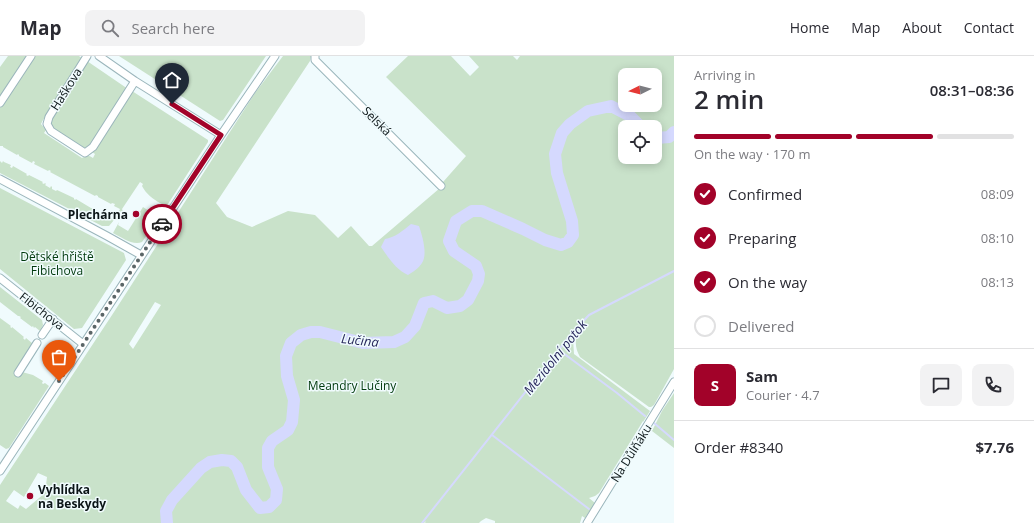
<!DOCTYPE html>
<html lang="en">
<head>
<meta charset="utf-8">
<style>
	:root { --surface:#fff; --page:#f2f2f3; --text:#2b2b33; --muted:#7c7c81; --line:#e1e1e2; --accent:#a20229 }
	body { margin:0; font-family:"Open Sans",sans-serif; background:var(--page); color:var(--text); height:100vh; display:flex; flex-direction:column; font-size:15px; white-space:nowrap }
	* { box-sizing:border-box; margin:0 }
	p { font-size:13px; color:var(--muted) }
	.icon { flex:none; width:22px; height:22px; fill:none; stroke:currentColor; stroke-width:2; stroke-linecap:round; stroke-linejoin:round }
	.map { position:relative; flex:1; overflow:hidden }
	.drawer { display:flex; flex-direction:column; background:var(--surface); width:360px }
	.drawer>* { flex:none }
	.needle { width:26px; rotate:264deg }
	.controls { position:absolute; left:618px; top:12px; display:grid; gap:8px }
	.controls a { display:grid; place-items:center; width:44px; height:44px; border-radius:8px; background:var(--surface); box-shadow:0 2px 10px #0003; font-size:20px }
	.pin { position:absolute; display:grid; place-items:center; width:34px; height:34px; color:#fff; margin:-41px -17px; border-radius:50% 50% 50% 0; rotate:-45deg; box-shadow:0 0 4px #0007 }
	.pin .icon { rotate:45deg }
	.courier { position:absolute; display:grid; place-items:center; width:40px; height:40px; margin:-20px; border:3px solid #a20229; border-radius:50%; background:#fff; color:#222; box-shadow:0 1px 5px #0007 }
	.headline em { font-style:normal; font-weight:600 }
	.headline div { display:flex; flex-direction:column-reverse }
	.headline { display:flex; align-items:center; justify-content:space-between; height:68px; padding:0 20px }
	h1 { font-size:26px; font-weight:600; line-height:30px }
	.bar { display:grid; grid-template-columns:repeat(4,1fr); gap:6px 4px; align-content:center; height:48px; padding:0 20px }
	.bar i { height:5px; border-radius:3px; background:var(--line) }
	.bar .on { background:var(--accent) }
	.bar p { grid-column:span 4 }
	.line { display:flex; align-items:center; gap:10px; padding:0 20px; border-top:1px solid var(--line) }
	.line div { flex:1 }
	.round { display:grid; place-items:center; flex:none; width:42px; height:42px; border-radius:8px; background:var(--page) }
	ol { padding:0 20px; list-style:none }
	li { display:flex; align-items:center; gap:12px; height:44px }
	li p { margin-inline-start:auto }
	li .icon { padding:4px; border-radius:50%; background:var(--accent); color:#fff; stroke-width:4 }
	li:last-child { color:var(--muted) }
	li i { width:22px; height:22px; border:2px solid var(--line); border-radius:50% }
	header { display:flex; align-items:center; gap:24px; box-sizing:border-box; height:56px; padding:0 20px; background:var(--surface); border-bottom:1px solid var(--line) }
	header strong { font-size:19px }
	nav { display:flex; gap:22px; margin-inline-start:auto; font-size:14px }
	.search { width:280px; height:36px; background:var(--page); display:flex; align-items:center; gap:10px; box-sizing:border-box; padding:0 14px; border-radius:8px; color:var(--muted); font-size:15px }
	main { display:flex; flex:1; min-height:0 }
	.map>svg:first-child { display:block }
</style>
</head>
<body>
<header>
<strong>Map</strong>
<div class="search"><svg class="icon" aria-label="search" viewBox="0 0 24 24"><circle cx="10" cy="10" r="6"/><path d="M15 15l6 6"/></svg>Search here</div>
<nav><a>Home</a><a>Map</a><a>About</a><a>Contact</a></nav>
</header>
<main>
<div class="map">
<svg width="674" height="467" viewBox="0 0 674 467">
	<rect width="100%" height="100%" fill="#f0fbfd"/>
	<path fill="#c9e2ca" fill-rule="evenodd" d="M8 0H27L0 46V11Z
		M34 0H79L83 3 43 64 41 68 46 74 44 77 82 102C87 99 88 99 93 102L95 98 92 96 132 35 208 84V86L166 151 161 148H162L160 147C153 143 146 138 142 130L143 128 140 126 122 153 124 158 119 155 120 153 114 150 115 148 112 147 111 148 98 141V140L96 139 95 140 50 116 51 115 49 114 48 115 34 108 35 106 33 105 32 107 19 100V99L18 98 17 99 3 91V90H0V52Z
		M119 0H266L223 64 220 65Z
		M283 0H311L310 5 216 147 227 161 252 171 288 155 315 159 338 182 351 170 369 190H372L440 132 433 118 443 126 466 100 386 21 408 0H451L470 20 479 11 469 0H513L517 4 520 0H674V313L654 349 651 351H649L580 301C576 294 574 286 578 278L573 283 574 298 650 355 643 366V365L599 437 595 440 589 442 595 447 585 462 582 460 580 467H495V465L486 462 481 465 479 467H425L426 465 424 467H0V429L114 256 255 37ZM625 19H655V49H625ZM625 71H655V101H625ZM155 246 161 249 133 293 129 288ZM38 417 47 421 45 437 26 453 20 449 18 453 6 445 14 434 24 441Z
		M87 5 128 33 93 87C90 89 88 91 84 92 76 92 58 76 51 70L50 62Z
		M0 105 2 107 3 105 4 106 11 109 10 111 12 112 13 110 27 118 26 119 28 120 29 119 43 126 42 127 44 128 45 127 46 128 45 129 50 132 51 130 52 131V133L56 135 57 134 74 142V143L75 144 76 143 91 152H92L105 159V160L110 163 111 162 114 164 109 170H102L0 117Z
		M0 132 124 197 126 204 82 272 74 273 0 213Z
		M143 151 149 155 147 158 150 160 152 157 159 162 142 186C133 190 121 181 113 177L119 166 118 169 128 175Z
		M0 231 42 264 43 269 40 275 35 271 34 272 33 270 32 271 20 262 21 261 19 260H18L0 246Z
		M0 262 11 270 10 271 12 272V271L24 281 23 282 25 284 26 282 32 287 34 285 35 286 22 316 33 319 43 325 42 327 43 328 45 327 49 330 9 392 6 393 0 389Z
		M674 337V392L652 375 662 355Z"/>
	<path fill="#d5d9fe" d="M411 168 419 170C422 179 428 198 422 207 419 212 413 216 408 219 396 214 388 201 381 191L385 183C394 182 404 174 411 168Z"/>
	<g fill="none" stroke-linecap="round" stroke-linejoin="round">
		<path stroke="#d5d9fe" stroke-width="2" d="M559 294 617 337 645 360
			M654 367 674 384
			M492 379 589 453
			M422 467 572 277 589 259 674 215"/>
		<path stroke="#d5d9fe" stroke-width="12" d="M655 81 657 82 669 81 674 76
			M167 467 166 455 172 444 201 412 210 406 222 404 231 405 237 411 246 434 260 452 269 451 276 444 277 433 268 411V392L272 385 288 374 292 366 294 344 287 320 286 300 291 287 301 279 311 276H320L363 287 394 286 405 281 415 270 424 247 433 245 447 252 460 250 468 244 478 225 479 218 476 210 454 195 449 185 456 165 472 155H482L523 173 545 184 561 189 568 186 573 179 572 165 557 117 555 98 562 77 570 68 588 55 611 50 630 60 641 71"/>
		<g stroke="#9ab5bb" stroke-width="9">
			<path id="minor" d="M87 0 49 61 47 68 51 75 85 97 93 91 135 25
				M99 0 135 25 221 79
				M315 0V4L441 130
				M0 47 31 0
				M0 123 107 180 141 199
				M0 222 83 288
				M42 279 53 263
				M18 317 37 287
				M0 415 221 79 275 0
				M587 467 674 326"/>
		</g>
		<use href="#minor" stroke="#fff" stroke-width="7"/>
	</g>
	<g fill="none" stroke-linecap="round" stroke-linejoin="round">
		<path stroke="#5a6567" stroke-width="4" stroke-dasharray="0 7.2" d="M59 325 162 168"/>
		<path stroke="#a20229" stroke-width="5" d="M162 168 221 79 172 48"/>
	</g>
	<g fill="#a20229" stroke="#f0fbfd" stroke-width="1.5">
		<circle cx="136" cy="158" r="4"/>
		<circle cx="30" cy="440" r="4"/>
	</g>
	<g text-anchor="middle" dominant-baseline="central" stroke-width="3" stroke-linejoin="round" paint-order="stroke">
		<g font-size="12" fill="#0a1416" stroke="#f0fbfd">
			<text transform="translate(66 33) rotate(-58)">Haškova</text>
			<text transform="translate(377 65) rotate(45)">Selská</text>
			<text transform="translate(42 255) rotate(38)">Fibichova</text>
			<text transform="translate(631 397) rotate(-58)">Na Důlňáku</text>
		</g>
		<g font-size="12" font-weight="bold" fill="#0a1416" stroke="#f0fbfd" text-anchor="end">
			<text x="128" y="158">Plechárna</text>
			<text x="38" y="433" text-anchor="start">Vyhlídka<tspan x="38" dy="14">na Beskydy</tspan></text>
		</g>
		<g font-size="12" fill="#003a0d" stroke="#f0fbfd">
			<text x="57" y="200">Dětské hřiště<tspan x="57" dy="14">Fibichova</tspan></text>
			<text x="352" y="329">Meandry Lučiny</text>
		</g>
		<g font-size="13" font-style="italic" fill="#28285d" stroke="#f0fbfd">
			<text transform="translate(360 284) rotate(6)">Lučina</text>
			<text transform="translate(555 301) rotate(-51)">Mezidolní potok</text>
		</g>
	</g>
</svg>
<div class="controls">
<a><svg class="needle" viewBox="-14 -14 28 28"><path d="M0-13l5 13h-10z" fill="#e53935"/><path d="M0 13l5-13h-10z" fill="#7c7c81"/></svg></a>
<a><svg class="icon" aria-label="locate" viewBox="0 0 24 24"><circle cx="12" cy="12" r="6"/><path d="M12 2v4M12 18v4M2 12h4M18 12h4"/></svg></a>
</div>
<div class="pin" style="left:59px;top:325px;background:#ea580c"><svg class="icon" aria-label="bag" viewBox="0 0 24 24"><path d="M5 8h14l-1 12H6zM9 8a3 3 0 0 1 6 0"/></svg></div>
<div class="pin" style="left:172px;top:48px;background:#1f2937"><svg class="icon" aria-label="home" viewBox="0 0 24 24"><path d="M3 11l9-7 9 7M6 9v11h12V9"/></svg></div>
<div class="courier" style="left:162px;top:168px"><svg class="icon" aria-label="car" viewBox="0 0 24 24"><path d="M5 17H2v-5l4-1 3-4h7l3 4 3 1v5h-3M9 17h6M6 11h13"/><circle cx="7" cy="17" r="2"/><circle cx="17" cy="17" r="2"/></svg></div>
</div>
<section class="drawer">
<div class="headline"><div><h1>2 min</h1><p>Arriving in</p></div><em>08:31–08:36</em></div>
<div class="bar"><i class="on"></i><i class="on"></i><i class="on"></i><i></i><p>On the way · 170 m</p></div>
<ol>
<li><svg class="icon" aria-label="check" viewBox="0 0 24 24"><path d="M5 12l5 5 9-10"/></svg>Confirmed<p>08:09</p></li>
<li><svg class="icon" aria-label="check" viewBox="0 0 24 24"><path d="M5 12l5 5 9-10"/></svg>Preparing<p>08:10</p></li>
<li><svg class="icon" aria-label="check" viewBox="0 0 24 24"><path d="M5 12l5 5 9-10"/></svg>On the way<p>08:13</p></li>
<li><i></i>Delivered</li>
</ol>
<div class="line" style="height:72px"><b class="round" style="background:var(--accent);color:#fff">S</b><div><b>Sam</b><p>Courier · 4.7</p></div><a class="round"><svg class="icon" aria-label="chat" viewBox="0 0 24 24"><path d="M4 5h16v11H9l-5 4z"/></svg></a><a class="round"><svg class="icon" aria-label="phone" viewBox="0 0 24 24"><path d="M5 4h4l2 5-3 2q2 4 5 5l2-3 5 2v4C11 20 4 13 5 4z"/></svg></a></div>
<div class="line" style="height:52px"><div>Order #8340</div><b>$7.76</b></div>
</section>
</main>
</body>
</html>
